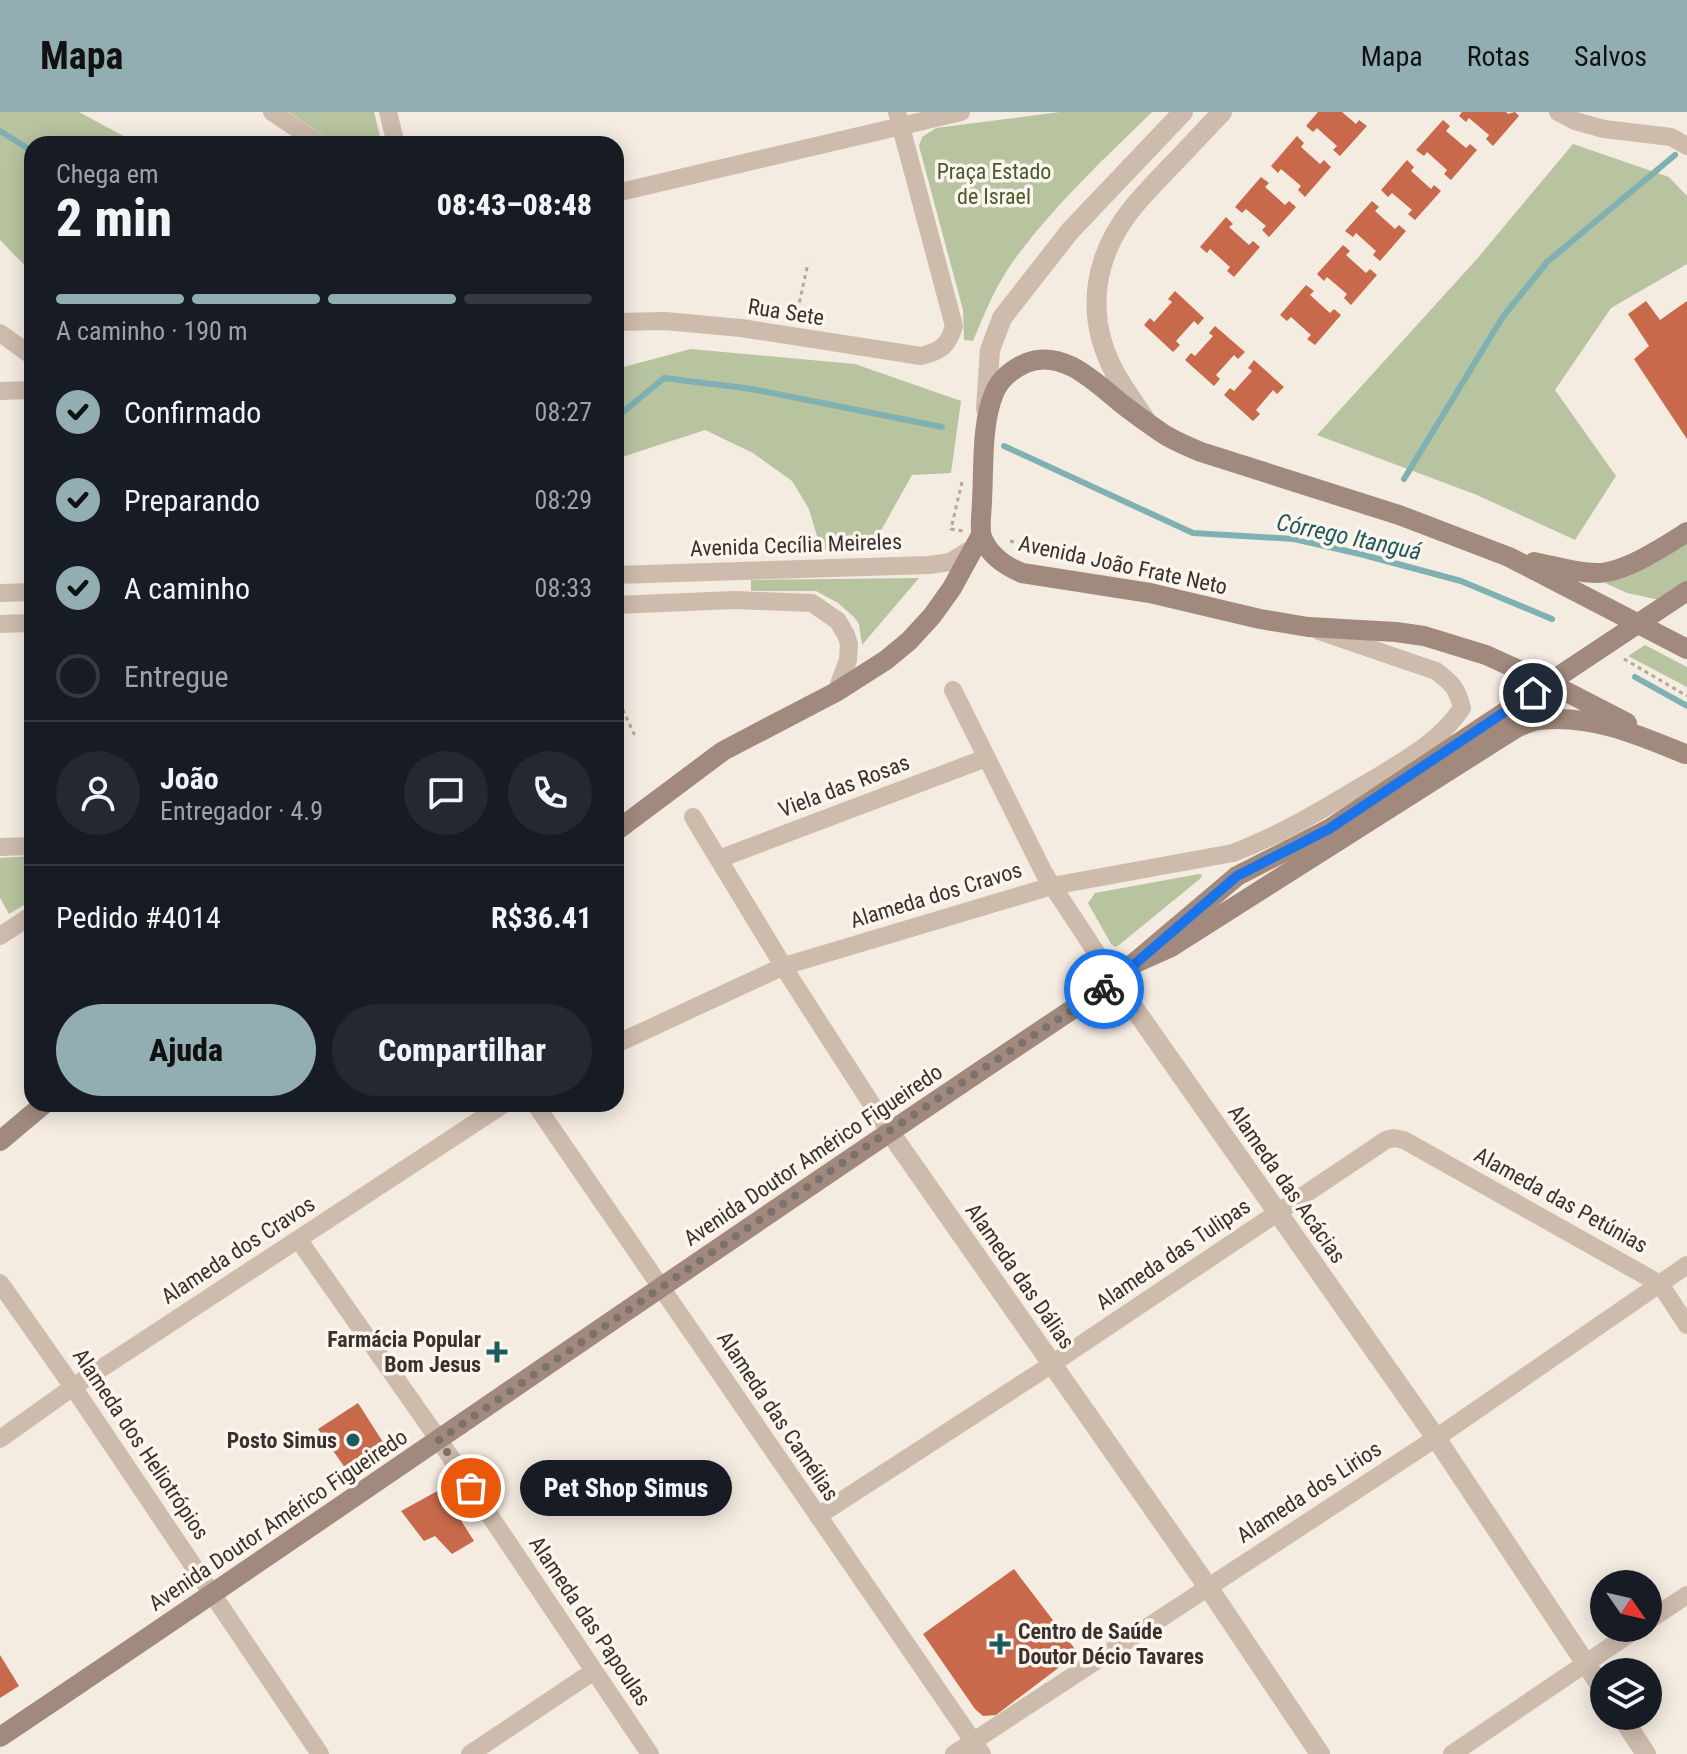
<!DOCTYPE html>
<html lang="pt">
<head>
<meta charset="utf-8">
<style>
	:root { --surface:#171b24; --page:#242831; --text:#f1f3f6; --muted:#9ea1a6; --line:#363941; --accent:#92aeb2 }
	body { margin:0; font-family:"Roboto Condensed",sans-serif; background:var(--page); color:var(--text); height:100vh; display:flex; flex-direction:column; font-size:30px; white-space:nowrap }
	* { box-sizing:border-box; margin:0 }
	p { font-size:26px; color:var(--muted) }
	.icon { flex:none; width:44px; height:44px; fill:none; stroke:currentColor; stroke-width:2; stroke-linecap:round; stroke-linejoin:round }
	.map { position:relative; flex:1; overflow:hidden }
	.details { position:absolute; left:24px; top:24px; width:600px; height:976px; display:flex; flex-direction:column; background:var(--surface); border-radius:24px; box-shadow:0 4px 20px #0003 }
	.details>* { flex:none }
	.needle { width:52px; rotate:124deg }
	.tools { position:absolute; left:1590px; top:1458px; display:grid; gap:16px }
	.tools a { display:grid; place-items:center; width:72px; height:72px; border-radius:50%; background:var(--surface); box-shadow:0 4px 20px #0003; font-size:40px }
	.pin { position:absolute; display:grid; place-items:center; width:68px; height:68px; color:#fff; margin:-34px; border:4px solid #fff; border-radius:50%; box-shadow:0 2px 8px #0007 }
	.courier { position:absolute; display:grid; place-items:center; width:80px; height:80px; margin:-40px; border:6px solid #1a73e8; border-radius:50%; background:#fff; color:#222; box-shadow:0 2px 10px #0007 }
	.bubble { position:absolute; height:56px; border-radius:28px; background:var(--surface); box-shadow:0 4px 20px #0003; font-size:26px; font-weight:800; line-height:56px; text-align:center }
	.head em { font-style:normal; font-weight:800 }
	.head div { display:flex; flex-direction:column-reverse }
	.head { display:flex; align-items:center; justify-content:space-between; height:136px; padding:0 32px }
	h1 { font-size:52px; font-weight:800; line-height:60px }
	.bar { display:grid; grid-template-columns:repeat(4,1fr); gap:12px 8px; align-content:center; height:96px; padding:0 32px }
	.bar i { height:10px; border-radius:6px; background:var(--line) }
	.bar .current { background:var(--accent) }
	.bar p { grid-column:span 4 }
	.line { display:flex; align-items:center; gap:20px; padding:0 32px; border-top:2px solid var(--line) }
	.line div { flex:1 }
	.round { display:grid; place-items:center; flex:none; width:84px; height:84px; border-radius:42px; background:var(--page) }
	ol { padding:0 32px; list-style:none }
	li { display:flex; align-items:center; gap:24px; height:88px }
	li p { margin-inline-start:auto }
	li .icon { padding:8px; border-radius:50%; background:var(--accent); color:#111; stroke-width:4 }
	li:last-child { color:var(--muted) }
	li i { width:44px; height:44px; border:4px solid var(--line); border-radius:50% }
	.action { display:flex; gap:16px; margin-top:auto; padding:16px 32px }
	.action a { flex:1; height:92px; border-radius:48px; background:var(--accent); color:#111; font-size:32px; font-weight:800; line-height:92px; text-align:center }
	.action a+a { background:var(--page); color:var(--text) }
	header { display:flex; align-items:center; gap:48px; box-sizing:border-box; height:112px; padding:0 40px; background:var(--accent); color:#111 }
	header strong { font-size:38px }
	nav { display:flex; gap:44px; margin-inline-start:auto; font-size:28px }
	.map>svg:first-child { display:block }
</style>
</head>
<body>
<header>
<strong>Mapa</strong>
<nav><a>Mapa</a><a>Rotas</a><a>Salvos</a></nav>
</header>
<div class="map">
<svg width="1687" height="1642" viewBox="0 0 1687 1642">
	<rect width="100%" height="100%" fill="#f4ebe1"/>
	<path fill="#b8c4a0" d="M0 0H79L138 32H32V161L0 128Z
		M289 0H374L382 32H336Z
		M1060 0H1152C1103 48 1052 95 1012 151 995 175 984 203 973 229L964 228 963 198 919 34 922 25 936 16Z
		M1573 32 1669 65 1687 84V152L1611 196 1555 278 1616 364 1575 428 1477 383 1317 323 1476 148Z
		M691 237 855 252 961 289 951 361 912 363 870 438H821L809 397 792 369 753 341 705 318 616 347V257Z
		M1687 429V469L1660 488 1627 481 1605 471 1626 464Z
		M919 466 862 533 859 512 854 505 838 491 816 479H751V468Z
		M1645 533 1687 555V575L1628 544Z
		M32 744V788L9 802 0 786V746Z
		M1199 762 1202 763 1201 766 1119 833 1115 835 1111 832 1088 791 1095 781Z"/>
	<g fill="none" stroke-linecap="round" stroke-linejoin="round">
		<path stroke="#7fb0b2" stroke-width="6" d="M0 19 32 39
			M616 306 664 266 752 277 942 315
			M1004 334 1193 421 1294 427 1360 442 1461 469 1552 507
			M1404 367 1502 206 1547 150 1675 43
			M1635 565 1687 594"/>
	</g>
	<path fill="#c8694b" d="M1318 0H1342L1356 12 1359 8 1367 14 1340 44 1333 38 1337 34 1317 16 1313 20 1306 14Z
		M1462 0H1506L1508 2 1515 0 1519 4 1493 34 1486 27 1489 23 1469 6 1466 10 1459 4Z
		M1443 8 1450 14 1446 19 1466 36 1470 32 1477 38 1451 68 1444 62 1447 58 1427 40 1424 44 1416 38Z
		M1297 24 1304 31 1301 35 1320 52 1324 48 1331 55 1305 85 1298 78 1301 74 1281 57 1278 61 1271 54Z
		M1407 48 1414 55 1411 59 1431 77 1434 73 1441 79 1415 108 1408 102 1412 98 1392 81 1388 85 1381 78Z
		M1261 65 1269 71 1265 75 1285 93 1289 89 1296 95 1269 125 1262 118 1266 114 1246 97 1242 101 1235 95Z
		M1372 89 1379 95 1375 99 1395 117 1399 113 1406 119 1380 149 1373 143 1376 139 1356 121 1353 125 1345 119Z
		M1226 105 1233 112 1229 115 1249 133 1253 129 1260 135 1234 165 1227 159 1230 155 1210 137 1207 141 1200 135Z
		M1343 133 1350 139 1346 143 1366 161 1370 157 1377 163 1351 193 1344 186 1347 182 1327 165 1324 169 1317 162Z
		M1306 173 1314 179 1310 183 1330 201 1334 197 1341 203 1315 233 1307 227 1311 223 1291 205 1287 209 1280 203Z
		M1175 179 1204 206 1198 213 1194 209 1176 229 1180 233 1173 240 1144 213 1150 206 1154 210 1172 190 1168 187Z
		M1646 189 1660 208 1687 189V327L1634 247 1649 234 1628 202Z
		M1215 214 1245 240 1238 247 1234 243 1216 263 1220 267 1214 274 1185 248 1191 241 1195 244 1213 224 1209 221Z
		M1254 248 1284 275 1277 282 1273 278 1256 298 1260 302 1253 309 1224 283 1230 276 1234 279 1252 259 1248 256Z
		M358 1291 388 1338 350 1363 318 1317Z
		M441 1377 474 1429 452 1442 435 1424 424 1429 401 1399Z
		M1014 1457 1078 1541 996 1603 983 1604 975 1597 923 1522Z
		M0 1543 19 1574 0 1586Z"/>
	<g fill="none" stroke-linecap="round" stroke-linejoin="round">
		<path stroke="#b9a596" stroke-width="3" stroke-dasharray="4 4" stroke-linecap="butt" d="M796 206 808 151
			M962 370 951 417 963 419
			M1010 429 1107 453
			M1624 547 1687 584
			M616 583 635 624"/>
		<path stroke="#cdbbac" stroke-width="18" d="M272 0 320 32
			M388 0 396 32
			M1558 0 1575 9 1604 17 1671 25 1687 34
			M616 81 961 0
			M616 210 665 209 741 216 921 244C941 239 948 234 954 214L897 0
			M0 221 32 244
			M0 279 32 278
			M616 463 929 453 950 450 973 436
			M0 481 32 480
			M616 493 734 488 812 491 838 509 846 523 849 532 848 548 836 580
			M0 512 32 511
			M953 578 1044 761 1115 869
			M693 705 793 870 889 1019
			M0 735 32 734
			M719 747 986 646
			M0 824 32 803
			M616 932 784 854 1052 774 1233 741C1280 723 1322 698 1365 672 1400 651 1439 631 1462 596 1457 576 1452 571 1436 559L1319 519
			M535 992 982 1642
			M298 1127 439 1328 650 1642
			M0 1171 73 1275 320 1642
			M0 1327 73 1275 504 992
			M818 1404 1040 1260 1386 1028 1394 1026 1404 1028 1660 1172 1687 1213
			M1648 1509 1687 1483
			M470 1642 594 1559
			M954 1642 1436 1326 1687 1153
			M1452 1642 1638 1516"/>
		<path stroke="#cdbbac" stroke-width="20" d="M986 297 990 238 1002 206 1070 119 1183 0
			M1145 307C1135 292 1124 277 1115 261 1084 203 1093 144 1134 94 1144 82 1156 70 1167 58 1186 39 1204 19 1222 0
			M1115 869 1436 1326 1604 1579
			M889 1019 1208 1475 1320 1642
			M1621 1604 1646 1642"/>
		<path stroke="#a18a7d" stroke-width="20" d="M1534 450C1554 454 1576 461 1596 461 1623 462 1665 434 1687 420
			M1627 611 1563 578 1486 543 1424 524 1396 520 1308 515 1260 507 1150 481 1022 461C1005 454 989 443 982 425 979 415 982 399 982 388 984 355 981 310 995 279 1001 266 1013 257 1026 251 1063 236 1096 271 1122 292 1135 302 1149 312 1162 321 1174 329 1187 334 1201 340L1399 403 1509 445 1687 537
			M616 719 723 639 836 580 886 548 909 529 932 504 952 476 981 423
			M0 1029 44 992
			M0 1625C373 1375 741 1117 1115 869L1133 852 1171 835 1516 616C1523 613 1531 609 1539 608 1591 602 1639 623 1685 642"/>
		<path stroke="#a18a7d" stroke-width="20" d="M1133 852 1237 764 1329 717 1687 479"/>
	</g>
	<g fill="none" stroke-linecap="round" stroke-linejoin="round">
		<path stroke="#7c716b" stroke-width="8" stroke-dasharray="0 14.4" d="M471 1376 439 1328 889 1019 1104 877"/>
		<path stroke="#1a73e8" stroke-width="10" d="M1104 877 1115 869 1237 764 1329 717 1533 581"/>
	</g>
	<g fill="#1f5a5e" stroke="#fbf5ee" stroke-width="3">
		<path d="M493 1228h8v8h8v8h-8v8h-8v-8h-8v-8h8z"/>
		<circle cx="353" cy="1328" r="8"/>
		<path d="M996 1520h8v8h8v8h-8v8h-8v-8h-8v-8h8z"/>
	</g>
	<g text-anchor="middle" dominant-baseline="central" stroke-width="7" stroke-linejoin="round" paint-order="stroke">
		<g font-size="22" fill="#4a5a2e" stroke="#fbf5ee">
			<text x="994" y="59">Praça Estado<tspan x="994" dy="25">de Israel</tspan></text>
		</g>
		<g font-size="22" fill="#3b302b" stroke="#fbf5ee">
			<text transform="translate(786 200) rotate(9)">Rua Sete</text>
			<text transform="translate(796 433) rotate(-2)">Avenida Cecília Meireles</text>
			<text transform="translate(1123 453) rotate(12)">Avenida João Frate Neto</text>
			<text transform="translate(844 674) rotate(-21)">Viela das Rosas</text>
			<text transform="translate(936 783) rotate(-17)">Alameda dos Cravos</text>
			<text transform="translate(813 1043) rotate(-34)">Avenida Doutor Américo Figueiredo</text>
			<text transform="translate(1287 1072) rotate(55)">Alameda das Acácias</text>
			<text transform="translate(1561 1088) rotate(29)">Alameda das Petúnias</text>
			<text transform="translate(238 1138) rotate(-33)">Alameda dos Cravos</text>
			<text transform="translate(1173 1142) rotate(-34)">Alameda das Tulipas</text>
			<text transform="translate(1020 1164) rotate(55)">Alameda das Dálias</text>
			<text transform="translate(778 1304) rotate(56)">Alameda das Camélias</text>
			<text transform="translate(141 1332) rotate(56)">Alameda dos Heliotrópios</text>
			<text transform="translate(1309 1380) rotate(-33)">Alameda dos Lirios</text>
			<text transform="translate(278 1408) rotate(-34)">Avenida Doutor Américo Figueiredo</text>
			<text transform="translate(590 1509) rotate(56)">Alameda das Papoulas</text>
		</g>
		<g font-size="22" font-weight="bold" fill="#3b302b" stroke="#fbf5ee" text-anchor="end">
			<text x="481" y="1227">Farmácia Popular<tspan x="481" dy="25">Bom Jesus</tspan></text>
			<text x="337" y="1328">Posto Simus</text>
			<text x="1018" y="1519" text-anchor="start">Centro de Saúde<tspan x="1018" dy="25">Doutor Décio Tavares</tspan></text>
		</g>
		<g font-size="24" font-style="italic" fill="#1f5a5e" stroke="#fbf5ee">
			<text transform="translate(1349 425) rotate(12)">Córrego Itanguá</text>
		</g>
	</g>
</svg>
<div class="tools">
<a><svg class="needle" viewBox="-14 -14 28 28"><path d="M0-13l5 13h-10z" fill="#e53935"/><path d="M0 13l5-13h-10z" fill="#9ea1a6"/></svg></a>
<a><svg class="icon" aria-label="layers" viewBox="0 0 24 24"><path d="M12 4l9 5-9 5-9-5zM3 14l9 5 9-5"/></svg></a>
</div>
<div class="pin" style="left:471px;top:1376px;background:#ea580c"><svg class="icon" aria-label="bag" viewBox="0 0 24 24"><path d="M5 8h14l-1 12H6zM9 8a3 3 0 0 1 6 0"/></svg></div>
<div class="pin" style="left:1533px;top:581px;background:#1f2937"><svg class="icon" aria-label="home" viewBox="0 0 24 24"><path d="M3 11l9-7 9 7M6 9v11h12V9"/></svg></div>
<div class="courier" style="left:1104px;top:877px"><svg class="icon" aria-label="bike" viewBox="0 0 24 24"><circle cx="6" cy="16" r="4"/><circle cx="18" cy="16" r="4"/><path d="M6 16l4-8h5l3 8M10 8l3 8H6M13 5h3"/></svg></div>
<div class="bubble" style="left:520px;top:1348px;width:212px">Pet Shop Simus</div>
<section class="details">
<div class="head"><div><h1>2 min</h1><p>Chega em</p></div><em>08:43–08:48</em></div>
<div class="bar"><i class="current"></i><i class="current"></i><i class="current"></i><i></i><p>A caminho · 190 m</p></div>
<ol>
<li><svg class="icon" aria-label="check" viewBox="0 0 24 24"><path d="M5 12l5 5 9-10"/></svg>Confirmado<p>08:27</p></li>
<li><svg class="icon" aria-label="check" viewBox="0 0 24 24"><path d="M5 12l5 5 9-10"/></svg>Preparando<p>08:29</p></li>
<li><svg class="icon" aria-label="check" viewBox="0 0 24 24"><path d="M5 12l5 5 9-10"/></svg>A caminho<p>08:33</p></li>
<li><i></i>Entregue</li>
</ol>
<div class="line" style="height:144px"><a class="round"><svg class="icon" aria-label="person" viewBox="0 0 24 24"><circle cx="12" cy="8" r="4"/><path d="M4 21q1-7 8-7t8 7"/></svg></a><div><b>João</b><p>Entregador · 4.9</p></div><a class="round"><svg class="icon" aria-label="chat" viewBox="0 0 24 24"><path d="M4 5h16v11H9l-5 4z"/></svg></a><a class="round"><svg class="icon" aria-label="phone" viewBox="0 0 24 24"><path d="M5 4h4l2 5-3 2q2 4 5 5l2-3 5 2v4C11 20 4 13 5 4z"/></svg></a></div>
<div class="line" style="height:104px"><div>Pedido #4014</div><b>R$36.41</b></div>
<div class="action"><a>Ajuda</a><a>Compartilhar</a></div>
</section>
</div>
</body>
</html>
